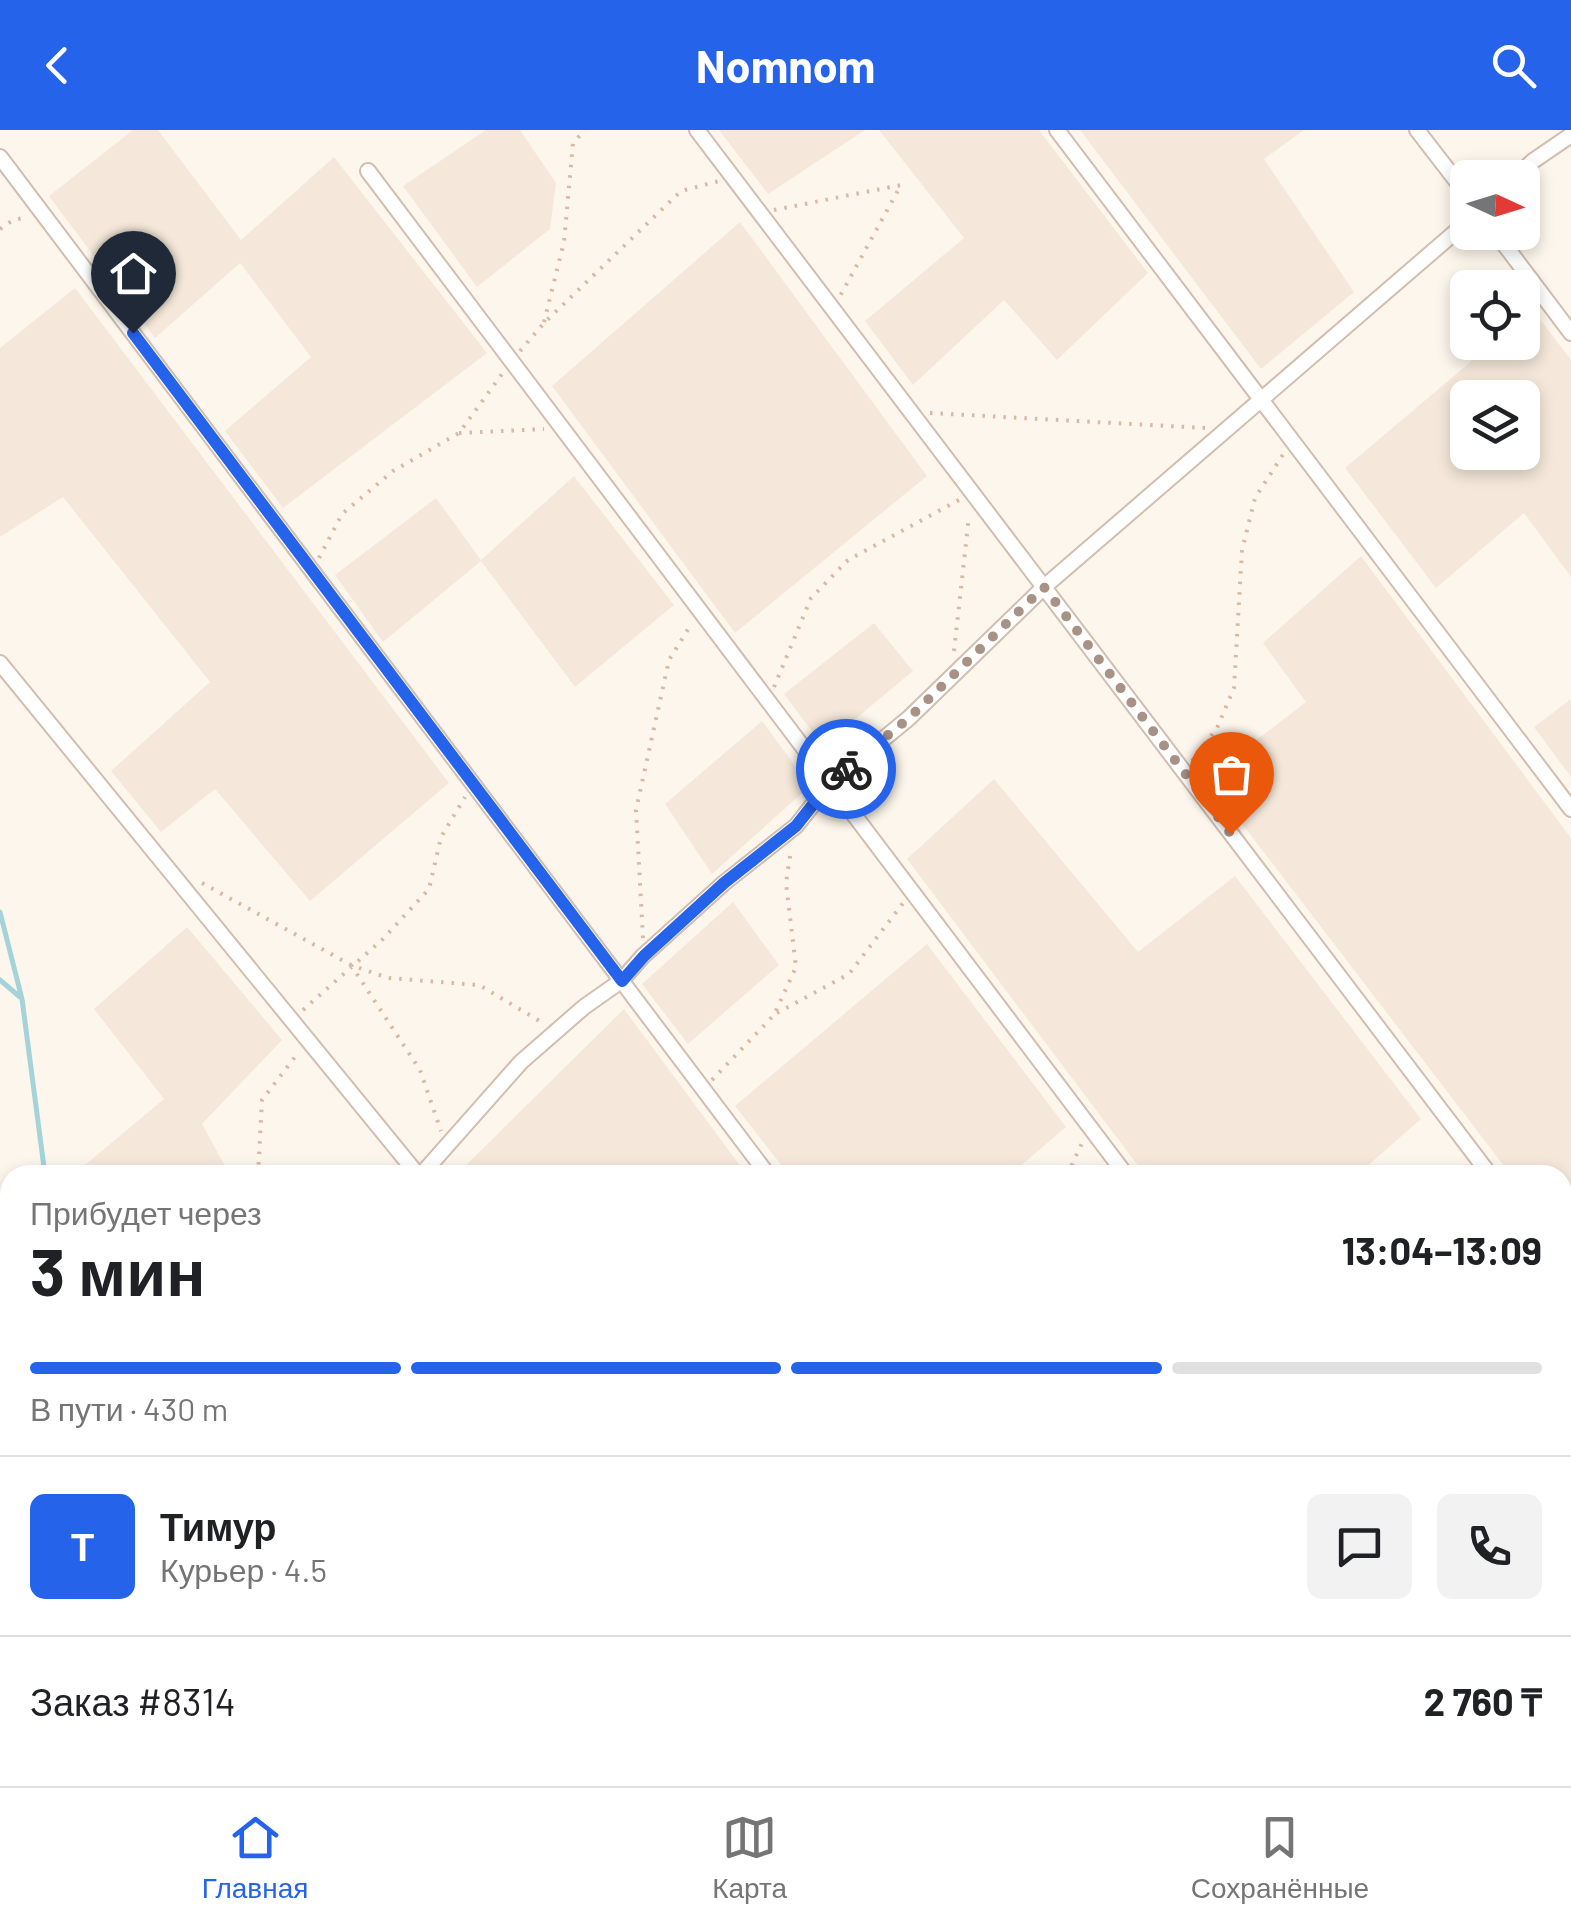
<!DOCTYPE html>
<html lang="ru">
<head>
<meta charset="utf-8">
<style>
	:root { --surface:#fff; --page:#f2f2f2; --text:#202124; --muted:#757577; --line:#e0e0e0; --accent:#2563eb }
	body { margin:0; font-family:Barlow,sans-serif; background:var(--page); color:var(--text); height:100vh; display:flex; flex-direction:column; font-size:38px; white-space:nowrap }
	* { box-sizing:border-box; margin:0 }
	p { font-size:32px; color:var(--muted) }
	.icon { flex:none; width:55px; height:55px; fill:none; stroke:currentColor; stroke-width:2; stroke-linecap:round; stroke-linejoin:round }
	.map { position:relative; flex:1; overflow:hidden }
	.drawer { position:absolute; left:0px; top:1035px; width:1572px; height:622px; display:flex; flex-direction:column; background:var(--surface); border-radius:30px 30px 0 0; box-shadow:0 5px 15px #0003 }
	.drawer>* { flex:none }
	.needle { width:65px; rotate:94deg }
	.buttons { position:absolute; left:1450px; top:30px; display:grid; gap:20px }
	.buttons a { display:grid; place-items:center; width:90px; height:90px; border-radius:15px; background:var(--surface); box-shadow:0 5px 15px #0003; font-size:50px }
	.pin { position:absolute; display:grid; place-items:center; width:85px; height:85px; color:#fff; margin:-102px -42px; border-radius:50% 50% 50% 0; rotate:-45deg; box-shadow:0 0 10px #0007 }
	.pin .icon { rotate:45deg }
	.courier { position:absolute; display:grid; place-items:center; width:100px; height:100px; margin:-50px; border:8px solid #2563eb; border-radius:50%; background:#fff; color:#222; box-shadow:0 2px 12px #0007 }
	.summary em { font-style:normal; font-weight:700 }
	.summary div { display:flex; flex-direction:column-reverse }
	.summary { display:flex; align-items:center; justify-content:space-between; height:170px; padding:0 30px }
	h1 { font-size:65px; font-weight:700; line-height:75px }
	.bar { display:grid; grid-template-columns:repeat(4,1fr); gap:15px 10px; align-content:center; height:120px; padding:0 30px }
	.bar i { height:12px; border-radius:8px; background:var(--line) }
	.bar .on { background:var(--accent) }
	.bar p { grid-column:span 4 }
	.line { display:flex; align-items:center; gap:25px; padding:0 30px; border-top:2px solid var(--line) }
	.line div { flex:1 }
	.round { display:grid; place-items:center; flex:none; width:105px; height:105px; border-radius:15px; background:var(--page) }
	header { display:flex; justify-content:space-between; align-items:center; height:130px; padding:0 30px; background:var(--accent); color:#fff; font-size:45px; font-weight:700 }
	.dock { display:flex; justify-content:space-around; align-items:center; height:140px; border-top:2px solid var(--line); background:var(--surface); font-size:28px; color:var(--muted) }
	.dock a { display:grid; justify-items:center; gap:5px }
	.dock .on { color:var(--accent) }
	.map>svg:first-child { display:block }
</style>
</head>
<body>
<header><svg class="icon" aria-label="back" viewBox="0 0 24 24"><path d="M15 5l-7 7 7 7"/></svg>Nomnom<svg class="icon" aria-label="search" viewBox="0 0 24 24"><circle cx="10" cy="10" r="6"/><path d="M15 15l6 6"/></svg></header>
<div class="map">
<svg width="1571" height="1656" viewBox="0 0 1571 1656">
	<rect width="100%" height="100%" fill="#fdf6ec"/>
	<path fill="#f5e8da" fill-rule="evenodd" d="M133 0H158L241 110 334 27 487 223 283 378 225 301 311 227 240 133 155 208 49 66Z
		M486 0H520L556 53 550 99 477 157 403 56Z
		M719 0H865L768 64Z
		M879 0H1039L1148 143 1057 230 1004 170 913 255 865 191 964 108Z
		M1080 0H1304L1264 29 1354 162 1261 239Z
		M740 92 927 346 735 503 552 256Z
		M75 158 449 653 310 771 215 659 161 702 111 641 210 552 63 367 0 407V218Z
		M1532 179 1571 230V447L1524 383 1436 458 1345 338 1493 213 1522 212 1523 188ZM1468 268H1522V322H1468Z
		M574 346 674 475 575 557 481 431 383 512 335 445 436 368 481 430Z
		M1361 426 1571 708V1055L1563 1063 1562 1045H1511L1207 648 1306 572 1263 513Z
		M874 493 913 541 823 616 784 564Z
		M1571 569V647L1534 597Z
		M762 591 810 656 712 744 665 674Z
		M994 649 1138 822 1235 746 1421 989 1357 1045H1145L907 729Z
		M733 772 779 835 688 914 642 854Z
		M187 797 282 910 202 994 225 1036 215 1045H73L164 969 94 879Z
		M927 814 1066 997 1010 1045H789L735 976Z
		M624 879 747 1045H456Z
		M1571 1223V1609L1562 1598V1229Z
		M739 1648H849L856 1656H729Z
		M1070 1648H1200L1206 1656H1060Z
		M1245 1648H1552L1557 1655 1252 1656Z"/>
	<path fill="#fde8e0" d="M0 1361 10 1364V1648H223L227 1656H0Z"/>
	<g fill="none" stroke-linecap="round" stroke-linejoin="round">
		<path stroke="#a5d3da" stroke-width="5" d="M0 782 22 869 45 1045
			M0 850 20 867
			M0 1289 10 1284"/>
		<g stroke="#d1beb0" stroke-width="10">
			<path id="service" d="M0 1604 10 1599"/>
		</g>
		<g stroke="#d1beb0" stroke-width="18">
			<path id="minor" d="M697 0 1490 1045
				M1057 0 1571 679
				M1417 0 1468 66
				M0 27 768 1045
				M368 41 1126 1045
				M1515 48 1533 31 1571 5
				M1495 102 1571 203
				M0 533 418 1045
				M421 1045 521 932 584 877 621 851 643 826 724 753 796 696 830 653 909 588 1044 457 1468 91
				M1562 1083 1571 1076
				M1562 1141 1571 1152
				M1562 1624 1571 1636
				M252 1648 256 1656
				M521 1648 528 1656
				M870 1648 876 1656
				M1222 1648 1229 1656
				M929 1656 938 1648"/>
		</g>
		<path stroke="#d9b8a5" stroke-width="4" stroke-dasharray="2.5 8" stroke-linecap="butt" d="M774 80 901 55 840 166
			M0 99 13 90 28 87
			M544 192 564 112 573 13 585 0
			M520 221 544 193 681 61 719 51
			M930 283 1205 298
			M459 303 544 299
			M319 428 342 384 393 341 459 303 502 244
			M954 521 969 386
			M774 557 811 468 848 430 959 370
			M1192 631 1217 598 1234 558 1242 420 1255 368 1284 323
			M202 753 351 835 388 848 479 855 543 893
			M643 808 636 680 669 530 692 493
			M351 835 420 940 441 1001
			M303 880 383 809 429 759 441 707 465 667
			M777 883 849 844 903 773
			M712 950 774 885 796 837 786 753 791 720
			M258 1045 262 970 298 923
			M1067 1045 1083 1011
			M0 1229H10
			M398 1656 407 1648"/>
		<use href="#service" stroke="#fff" stroke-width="6"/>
		<use href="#minor" stroke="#fff" stroke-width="14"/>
	</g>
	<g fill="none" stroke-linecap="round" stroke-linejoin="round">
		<path stroke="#a89285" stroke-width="10" stroke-dasharray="0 18" d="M846 639 909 588 1044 457 1231 704"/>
		<path stroke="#2563eb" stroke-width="12" d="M133 203 622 851 644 826 724 753 796 696 830 653 846 639"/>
	</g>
</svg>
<div class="buttons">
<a><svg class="needle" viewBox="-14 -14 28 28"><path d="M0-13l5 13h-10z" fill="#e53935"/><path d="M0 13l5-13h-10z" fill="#757577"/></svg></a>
<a><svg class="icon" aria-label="locate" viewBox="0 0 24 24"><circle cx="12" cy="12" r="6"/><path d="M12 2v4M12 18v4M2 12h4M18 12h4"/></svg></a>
<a><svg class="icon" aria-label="layers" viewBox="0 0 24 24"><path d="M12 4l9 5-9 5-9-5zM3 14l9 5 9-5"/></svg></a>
</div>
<div class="pin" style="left:1231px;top:704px;background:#ea580c"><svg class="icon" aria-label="bag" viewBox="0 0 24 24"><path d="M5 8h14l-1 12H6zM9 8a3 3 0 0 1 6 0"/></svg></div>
<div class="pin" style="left:133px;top:203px;background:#1f2937"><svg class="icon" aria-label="home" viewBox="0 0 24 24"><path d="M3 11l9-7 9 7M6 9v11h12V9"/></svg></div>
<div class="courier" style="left:846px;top:639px"><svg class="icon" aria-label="bike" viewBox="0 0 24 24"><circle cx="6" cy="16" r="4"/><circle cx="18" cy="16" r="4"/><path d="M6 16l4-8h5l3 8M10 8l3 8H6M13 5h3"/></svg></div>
<section class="drawer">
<div class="summary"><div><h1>3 мин</h1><p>Прибудет через</p></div><em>13:04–13:09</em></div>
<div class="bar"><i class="on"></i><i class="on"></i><i class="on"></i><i></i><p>В пути · 430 m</p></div>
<div class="line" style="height:180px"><b class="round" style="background:var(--accent);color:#fff">Т</b><div><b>Тимур</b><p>Курьер · 4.5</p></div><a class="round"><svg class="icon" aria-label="chat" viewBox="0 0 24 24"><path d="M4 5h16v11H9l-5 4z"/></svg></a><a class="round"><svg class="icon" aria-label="phone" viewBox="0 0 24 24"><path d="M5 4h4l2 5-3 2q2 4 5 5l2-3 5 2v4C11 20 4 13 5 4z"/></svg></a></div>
<div class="line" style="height:130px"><div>Заказ #8314</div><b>2 760 ₸</b></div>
</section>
</div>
<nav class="dock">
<a class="on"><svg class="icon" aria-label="home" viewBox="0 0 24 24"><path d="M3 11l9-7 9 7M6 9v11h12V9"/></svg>Главная</a>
<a><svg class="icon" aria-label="map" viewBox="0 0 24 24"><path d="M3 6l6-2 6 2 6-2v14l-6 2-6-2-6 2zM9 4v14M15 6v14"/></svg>Карта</a>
<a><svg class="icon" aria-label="saved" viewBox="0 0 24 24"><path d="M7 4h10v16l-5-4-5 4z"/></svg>Сохранённые</a>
</nav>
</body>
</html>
